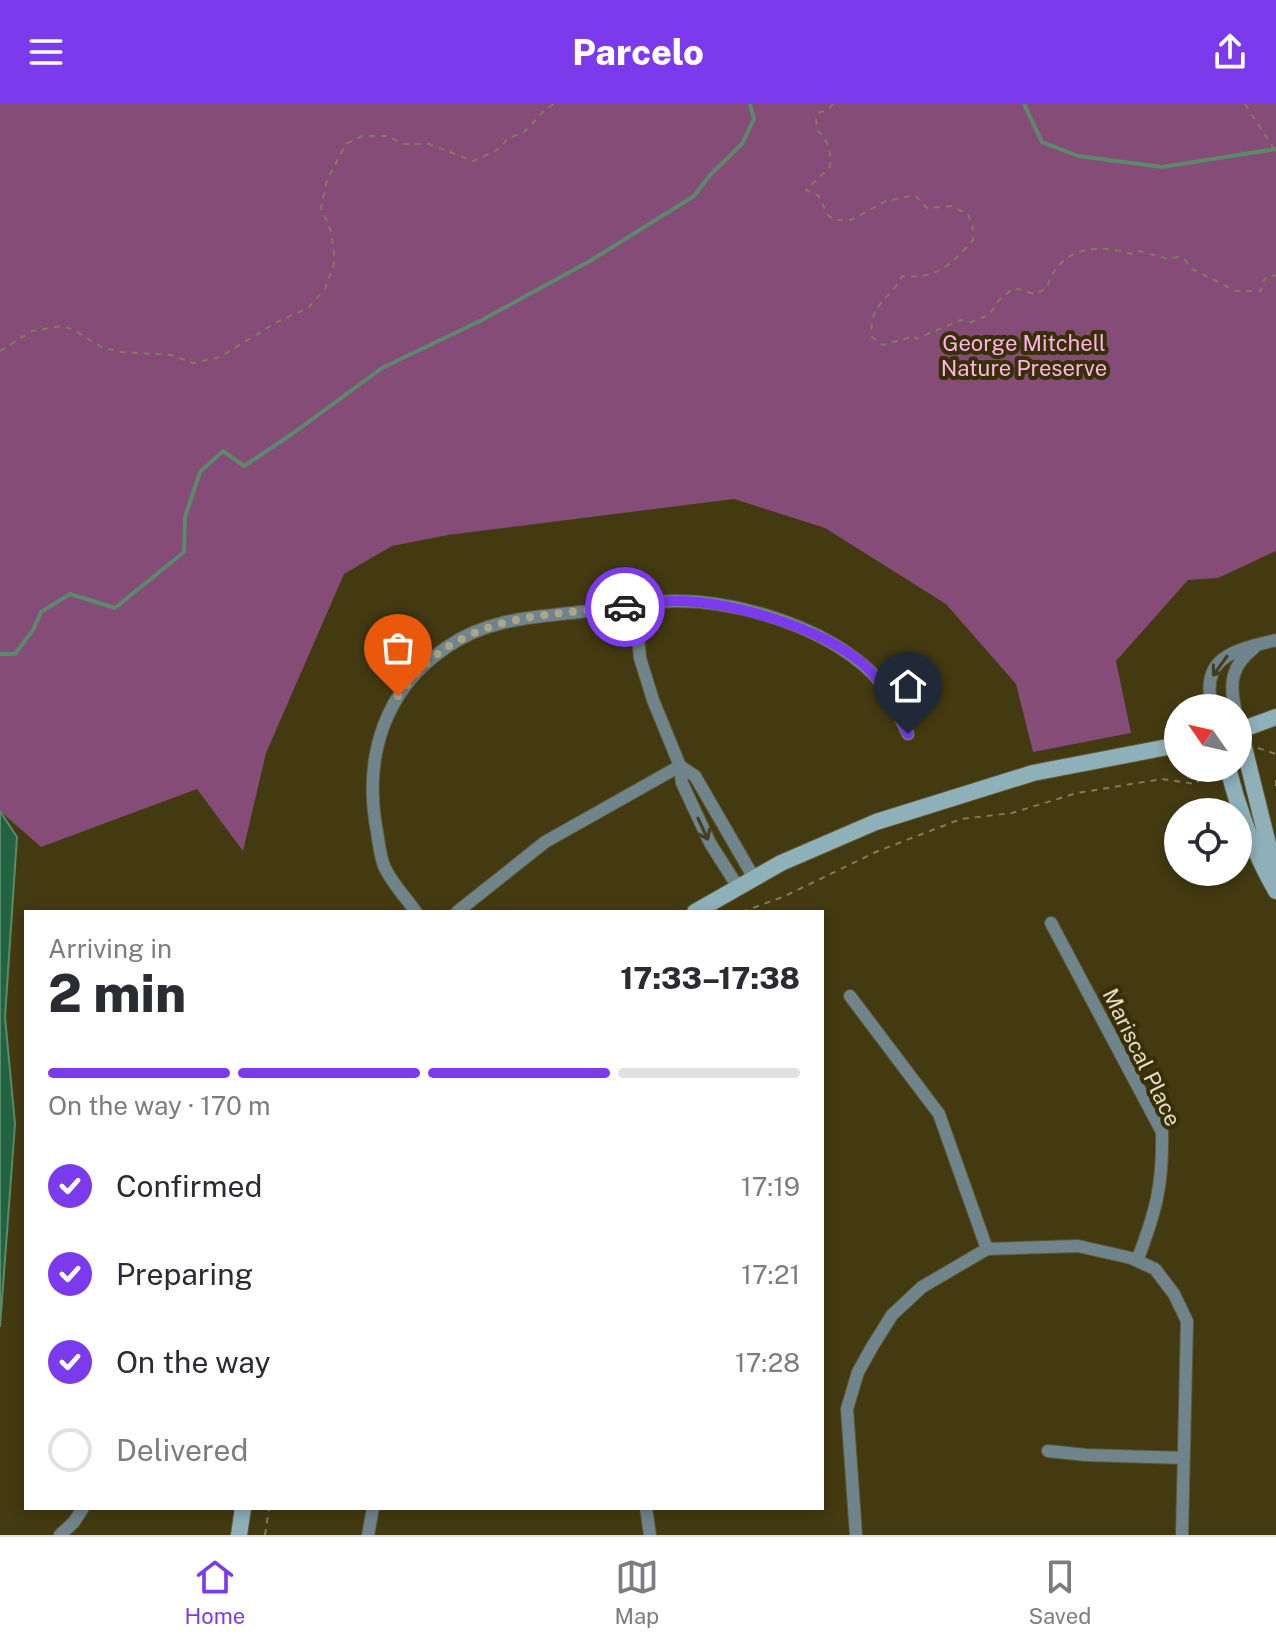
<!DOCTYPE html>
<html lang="en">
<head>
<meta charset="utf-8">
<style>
	:root { --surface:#fff; --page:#f7f7f7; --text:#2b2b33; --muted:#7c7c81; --line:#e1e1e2; --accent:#7c3aed }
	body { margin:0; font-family:"Public Sans",sans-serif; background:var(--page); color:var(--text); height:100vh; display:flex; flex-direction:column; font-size:30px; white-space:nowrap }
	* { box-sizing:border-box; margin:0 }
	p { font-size:26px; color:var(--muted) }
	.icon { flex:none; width:44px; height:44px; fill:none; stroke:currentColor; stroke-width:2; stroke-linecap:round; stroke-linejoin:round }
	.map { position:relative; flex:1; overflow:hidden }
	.side { position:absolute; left:24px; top:806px; width:800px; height:600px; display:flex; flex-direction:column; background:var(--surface); border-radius:0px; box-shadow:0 4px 12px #0003 }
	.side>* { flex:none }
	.needle { width:52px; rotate:304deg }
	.fabs { position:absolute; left:1164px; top:590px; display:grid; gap:16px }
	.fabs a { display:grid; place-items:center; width:88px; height:88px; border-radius:50%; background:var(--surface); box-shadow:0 4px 12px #0003; font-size:40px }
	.pin { position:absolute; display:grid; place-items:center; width:68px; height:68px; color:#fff; margin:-82px -34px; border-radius:50% 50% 50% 0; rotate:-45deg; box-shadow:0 0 8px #0007 }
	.pin .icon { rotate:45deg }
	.courier { position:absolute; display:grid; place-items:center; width:80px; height:80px; margin:-40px; border:6px solid #7c3aed; border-radius:50%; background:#fff; color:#222; box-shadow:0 2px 10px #0007 }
	.head em { font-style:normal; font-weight:800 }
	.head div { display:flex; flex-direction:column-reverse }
	.head { display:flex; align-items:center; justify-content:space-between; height:136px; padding:0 24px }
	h1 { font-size:52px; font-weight:800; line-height:60px }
	.bar { display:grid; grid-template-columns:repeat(4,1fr); gap:12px 8px; align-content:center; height:96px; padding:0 24px }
	.bar i { height:10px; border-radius:6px; background:var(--line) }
	.bar .selected { background:var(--accent) }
	.bar p { grid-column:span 4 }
	ol { padding:0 24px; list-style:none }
	li { display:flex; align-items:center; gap:24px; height:88px }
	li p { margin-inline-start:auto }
	li .icon { padding:8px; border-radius:50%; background:var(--accent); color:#fff; stroke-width:4 }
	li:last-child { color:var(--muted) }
	li i { width:44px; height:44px; border:4px solid var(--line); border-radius:50% }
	header { display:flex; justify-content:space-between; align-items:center; height:104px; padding:0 24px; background:var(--accent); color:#fff; font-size:36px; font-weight:800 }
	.menu { display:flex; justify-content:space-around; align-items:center; height:112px; border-top:2px solid var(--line); background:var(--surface); font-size:22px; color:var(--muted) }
	.menu a { display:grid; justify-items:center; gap:4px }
	.menu .selected { color:var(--accent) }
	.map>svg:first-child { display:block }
</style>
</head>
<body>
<header><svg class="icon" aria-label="menu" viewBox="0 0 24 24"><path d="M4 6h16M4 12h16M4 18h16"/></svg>Parcelo<svg class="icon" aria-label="share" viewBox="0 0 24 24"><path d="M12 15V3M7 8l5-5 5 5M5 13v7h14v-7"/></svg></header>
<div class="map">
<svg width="1276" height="1431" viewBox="0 0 1276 1431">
	<rect width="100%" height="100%" fill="#433a12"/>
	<path fill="#844c77" d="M0 0H1276V447L1218 474 1188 476 1116 557 1131 629 1033 648 1016 580 946 500 825 424 734 395 448 431 392 442 344 470 266 649 243 747 197 685 41 743 0 707Z"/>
	<path fill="#226441" stroke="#5c896a" stroke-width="2" d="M0 707 17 733 5 913 15 1020 0 1223Z"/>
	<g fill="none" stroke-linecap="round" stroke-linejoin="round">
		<path stroke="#5c896a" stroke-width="4" d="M1024 0 1042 38 1078 52 1162 63 1276 45
			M0 550H15L33 526 41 508 70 490 115 504 184 448 185 413 200 368 223 347 244 362 292 330 382 264 482 216 590 157 694 92 711 70 742 40 754 15 750 0"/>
		<g stroke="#605833" stroke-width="14">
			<path id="street" d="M635 502 640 554 653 596 680 662 682 679 710 739 738 783
				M1212 604C1199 551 1237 546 1276 536
				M1235 604C1229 578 1232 561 1254 544
				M680 662 695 672 754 774
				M416 808C406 794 392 779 385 764 380 754 379 739 377 728 363 655 383 586 447 543 487 515 534 513 580 508 611 505 645 497 676 497 740 497 824 523 871 568 888 584 898 610 908 630
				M457 808 545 738 680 662
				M1051 819 1162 1028C1163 1082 1156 1107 1137 1157
				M850 892 939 1010 987 1145
				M1048 1347 1086 1351 1184 1354
				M646 1404 650 1431
				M60 1431 74 1418 83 1404
				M368 1431 373 1404
				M856 1431 847 1305 858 1268 872 1243 892 1211 922 1183 987 1145 1078 1142 1131 1154 1155 1165 1174 1190 1187 1217 1182 1431"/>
		</g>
		<g stroke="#605833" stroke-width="18">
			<path id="secondary" d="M1238 627 1276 613
				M1240 627 1268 740 1276 764
				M1228 664C1239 708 1253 747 1276 787
				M695 808 781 759 876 718 1033 669 1178 641
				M239 1431 243 1404"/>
		</g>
		<path stroke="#837c5c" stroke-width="2" stroke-dasharray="6 6" stroke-linecap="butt" d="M833 0 827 7 820 8 816 14 817 26C829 37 831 47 830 63L806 86 819 92 827 110 834 116H851L886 97 915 91 927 104 951 102 968 110 973 124V136C950 162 937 175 902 172 890 197 868 199 872 233L883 241 914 232 916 235 961 216 971 218 989 211 999 196 1014 184 1035 190 1047 184C1059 143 1095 139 1132 150L1139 147 1168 155 1177 153 1184 155 1192 165 1236 187H1261L1264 176 1270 171 1276 172
			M1245 0 1276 48
			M0 247 32 227 62 222 74 226 103 244 122 248 171 251 193 259 220 253 277 218 308 204 325 185 335 157 331 127 321 104 327 76 346 40 362 32H386L405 40H429L473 57 501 44 507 35 524 28 546 5 554 0
			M1258 644 1276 650
			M1276 676V684
			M742 808 785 792 878 747 961 715 1012 709 1077 689 1162 675 1196 680 1208 664
			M265 1431 269 1404"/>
		<use href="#street" stroke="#70858b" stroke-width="12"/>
		<use href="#secondary" stroke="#8eb0b9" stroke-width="16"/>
	</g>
	<defs><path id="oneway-shaft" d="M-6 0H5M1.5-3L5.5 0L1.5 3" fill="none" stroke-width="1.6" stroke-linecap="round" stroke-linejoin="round" transform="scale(2)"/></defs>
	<g stroke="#434021">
		<use href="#oneway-shaft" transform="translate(1220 562) rotate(126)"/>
		<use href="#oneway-shaft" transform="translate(703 725) rotate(65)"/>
	</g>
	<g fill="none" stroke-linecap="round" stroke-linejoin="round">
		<path stroke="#aba589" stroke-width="8" stroke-dasharray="0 14.4" d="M398 592C406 583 413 572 421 564 476 510 554 510 625 503"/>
		<path stroke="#7c3aed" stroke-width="10" d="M625 503C641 501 658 497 674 497 730 496 837 527 874 571 888 589 898 610 908 630"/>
	</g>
	<g text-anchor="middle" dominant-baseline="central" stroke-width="8" stroke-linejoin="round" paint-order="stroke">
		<g font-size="22" fill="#ffb3eb" stroke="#382f06">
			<text x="1024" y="239">George Mitchell<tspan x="1024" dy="25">Nature Preserve</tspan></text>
		</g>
		<g font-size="22" fill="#e3dec9" stroke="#382f06">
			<text transform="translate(1142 953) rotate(64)">Mariscal Place</text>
		</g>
	</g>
</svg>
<div class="fabs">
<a><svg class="needle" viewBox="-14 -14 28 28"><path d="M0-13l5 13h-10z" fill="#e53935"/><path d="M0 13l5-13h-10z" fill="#7c7c81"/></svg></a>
<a><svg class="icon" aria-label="locate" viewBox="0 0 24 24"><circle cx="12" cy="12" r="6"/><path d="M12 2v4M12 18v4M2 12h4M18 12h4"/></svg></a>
</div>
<div class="pin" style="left:398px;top:592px;background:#ea580c"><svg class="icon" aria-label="bag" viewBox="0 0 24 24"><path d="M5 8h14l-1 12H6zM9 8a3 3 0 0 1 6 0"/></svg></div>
<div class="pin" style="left:908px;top:630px;background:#1f2937"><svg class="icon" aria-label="home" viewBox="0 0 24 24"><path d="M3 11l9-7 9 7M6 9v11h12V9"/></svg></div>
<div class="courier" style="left:625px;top:503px"><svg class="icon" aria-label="car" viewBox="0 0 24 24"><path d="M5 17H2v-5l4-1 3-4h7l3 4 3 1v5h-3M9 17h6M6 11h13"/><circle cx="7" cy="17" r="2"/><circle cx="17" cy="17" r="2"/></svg></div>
<section class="side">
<div class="head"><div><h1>2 min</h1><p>Arriving in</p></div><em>17:33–17:38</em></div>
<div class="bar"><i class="selected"></i><i class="selected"></i><i class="selected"></i><i></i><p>On the way · 170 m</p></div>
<ol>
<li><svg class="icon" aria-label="check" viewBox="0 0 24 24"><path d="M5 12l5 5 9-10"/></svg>Confirmed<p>17:19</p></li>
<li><svg class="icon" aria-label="check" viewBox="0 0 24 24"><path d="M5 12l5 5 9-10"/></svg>Preparing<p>17:21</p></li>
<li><svg class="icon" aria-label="check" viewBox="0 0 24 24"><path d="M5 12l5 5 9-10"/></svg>On the way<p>17:28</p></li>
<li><i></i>Delivered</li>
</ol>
</section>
</div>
<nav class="menu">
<a class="selected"><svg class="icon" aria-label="home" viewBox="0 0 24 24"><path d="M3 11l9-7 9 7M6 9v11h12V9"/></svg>Home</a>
<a><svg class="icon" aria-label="map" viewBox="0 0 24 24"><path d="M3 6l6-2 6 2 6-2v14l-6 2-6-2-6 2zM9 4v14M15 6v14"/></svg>Map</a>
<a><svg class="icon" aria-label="saved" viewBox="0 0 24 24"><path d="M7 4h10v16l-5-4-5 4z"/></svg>Saved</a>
</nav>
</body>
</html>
